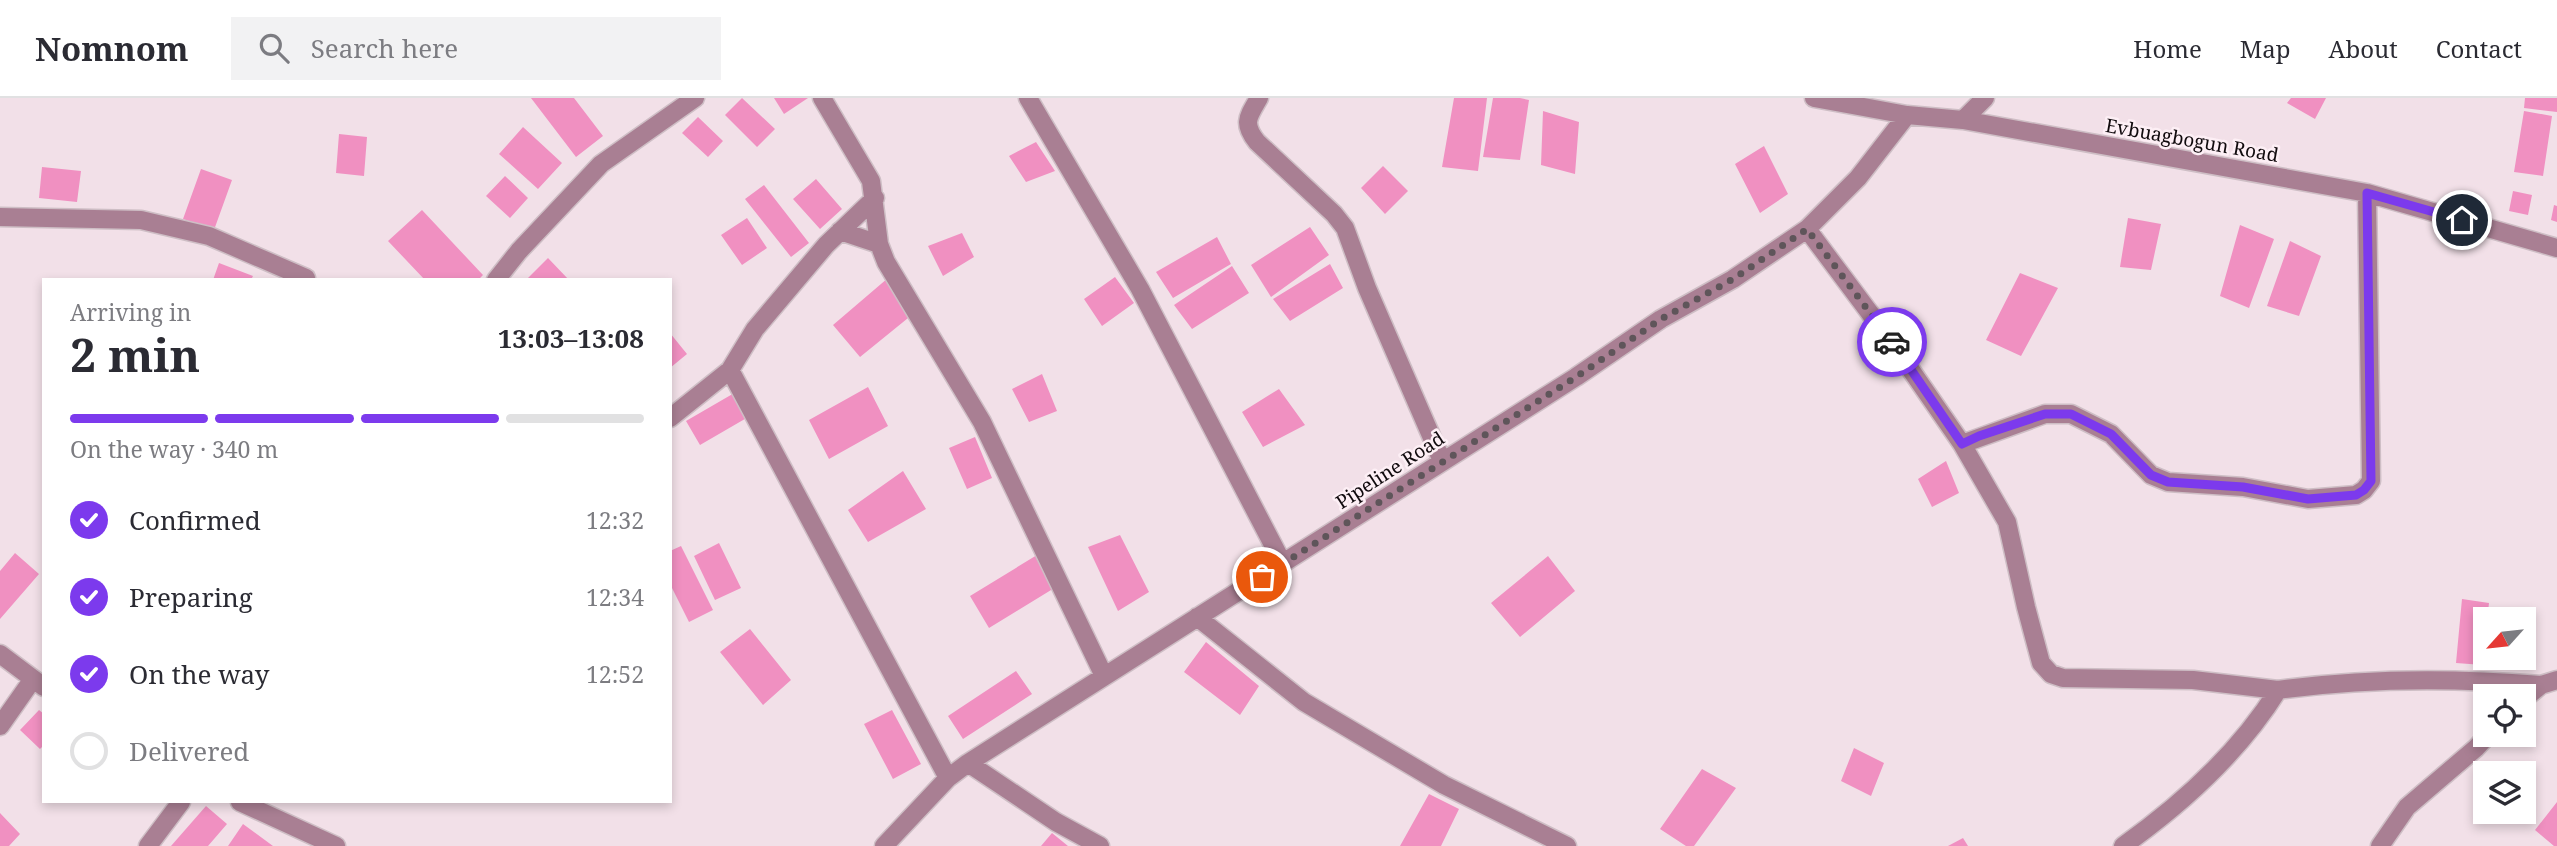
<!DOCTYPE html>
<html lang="en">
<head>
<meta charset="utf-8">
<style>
	:root { --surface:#fff; --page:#f2f2f3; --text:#2b2b33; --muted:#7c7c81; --line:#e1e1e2; --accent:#7c3aed }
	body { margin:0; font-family:"Noto Serif",serif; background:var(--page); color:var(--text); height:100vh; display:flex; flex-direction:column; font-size:26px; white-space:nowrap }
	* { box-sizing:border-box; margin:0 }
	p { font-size:23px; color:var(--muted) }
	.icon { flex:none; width:38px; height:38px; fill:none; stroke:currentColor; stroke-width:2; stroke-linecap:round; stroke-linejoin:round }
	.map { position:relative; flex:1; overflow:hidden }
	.details { position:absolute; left:42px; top:180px; width:630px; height:525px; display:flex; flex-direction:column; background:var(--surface); border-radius:0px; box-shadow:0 4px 10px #0003 }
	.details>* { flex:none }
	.needle { width:46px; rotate:243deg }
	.controls { position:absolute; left:2473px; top:509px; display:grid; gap:14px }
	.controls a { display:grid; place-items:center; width:63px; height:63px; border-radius:0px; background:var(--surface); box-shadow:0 4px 10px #0003; font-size:35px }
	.pin { position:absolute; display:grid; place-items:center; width:60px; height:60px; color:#fff; margin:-30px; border:4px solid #fff; border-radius:50%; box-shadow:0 2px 7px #0007 }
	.courier { position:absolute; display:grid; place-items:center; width:70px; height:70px; margin:-35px; border:5px solid #7c3aed; border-radius:50%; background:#fff; color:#222; box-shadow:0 2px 9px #0007 }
	.overview em { font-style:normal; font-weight:700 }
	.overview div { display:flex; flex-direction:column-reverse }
	.overview { display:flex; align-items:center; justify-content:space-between; height:119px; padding:0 28px }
	h1 { font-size:46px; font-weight:700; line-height:52px }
	.bar { display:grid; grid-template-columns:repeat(4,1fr); gap:10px 7px; align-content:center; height:84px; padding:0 28px }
	.bar i { height:9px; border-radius:5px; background:var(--line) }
	.bar .on { background:var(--accent) }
	.bar p { grid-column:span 4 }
	ol { padding:0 28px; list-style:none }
	li { display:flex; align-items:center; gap:21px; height:77px }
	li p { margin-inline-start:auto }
	li .icon { padding:7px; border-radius:50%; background:var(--accent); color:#fff; stroke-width:4 }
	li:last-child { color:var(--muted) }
	li i { width:38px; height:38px; border:4px solid var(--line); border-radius:50% }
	header { display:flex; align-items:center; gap:42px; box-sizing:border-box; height:98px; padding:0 35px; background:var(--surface); border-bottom:2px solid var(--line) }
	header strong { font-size:33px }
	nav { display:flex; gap:38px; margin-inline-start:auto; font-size:24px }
	.search { width:490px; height:63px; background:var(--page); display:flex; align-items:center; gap:18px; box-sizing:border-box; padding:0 24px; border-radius:0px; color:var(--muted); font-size:26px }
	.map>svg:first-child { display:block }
</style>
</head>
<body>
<header>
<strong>Nomnom</strong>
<div class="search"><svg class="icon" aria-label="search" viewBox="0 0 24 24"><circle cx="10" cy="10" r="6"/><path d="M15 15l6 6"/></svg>Search here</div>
<nav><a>Home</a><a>Map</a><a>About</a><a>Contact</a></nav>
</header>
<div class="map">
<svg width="2557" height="748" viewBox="0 0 2557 748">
	<rect width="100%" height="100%" fill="#f2e0e8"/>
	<path fill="#f090c1" d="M531 0H574L603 38 576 59Z
		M742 0 775 31 757 49 725 17Z
		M774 0H808L784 16Z
		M1454 0H1487L1478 73 1442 69Z
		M1493 0H1520L1529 2 1520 62 1483 59Z
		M2291 0H2326L2315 21 2287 5Z
		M2525 0H2557V14L2524 10Z
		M1543 13 1579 24 1575 76 1541 67Z
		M2524 13 2552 18 2543 78 2514 74Z
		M698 19 723 43 708 59 682 35Z
		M523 29 562 65 538 91 499 56Z
		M339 36 367 39 364 78 336 75Z
		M1036 44 1055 73 1026 84 1009 58Z
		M1764 48 1788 96 1760 115 1735 66Z
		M1383 68 1408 93 1385 116 1361 90Z
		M42 69 81 73 77 104 39 100Z
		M201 71 232 82 214 132 183 121Z
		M505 78 528 100 510 120 486 98Z
		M816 81 842 111 820 131 793 101Z
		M764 87 809 145 791 159 745 101Z
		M2513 93 2532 97 2528 117 2509 113Z
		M2554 107 2557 108V124L2551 122Z
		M422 112 483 177 478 182H425L388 143Z
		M747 120 767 150 742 167 721 137Z
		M2128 120 2161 126 2151 172 2120 169Z
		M2240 127 2274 141 2249 210 2220 198Z
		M1310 129 1329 157 1271 199 1251 167Z
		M962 135 974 159 943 178 928 148Z
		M1217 139 1231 166 1173 200 1156 174Z
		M2290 143 2321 158 2299 218 2267 208Z
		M548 160 569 182H526Z
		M219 165 253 178 251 182H213Z
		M1330 166 1343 190 1290 223 1273 201Z
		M1232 168 1249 195 1192 231 1174 207Z
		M2020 175 2058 190 2021 258 1986 242Z
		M1115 179 1134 205 1102 228 1084 201Z
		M888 180 913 216 860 259 833 227Z
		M670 235 687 256 670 270Z
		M1042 276 1057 313 1029 324 1012 291Z
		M868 289 888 328 829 361 809 322Z
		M1279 291 1305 327 1263 349 1242 314Z
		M736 294 750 318 700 347 686 323Z
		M975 339 992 380 967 391 949 350Z
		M1946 363 1959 395 1932 409 1918 381Z
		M903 373 926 411 868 444 848 412Z
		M1120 437 1149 494 1118 513 1088 449Z
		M719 445 741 490 715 502 694 458Z
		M681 448 713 512 689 524 670 486V453Z
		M15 455 39 476 0 521V473Z
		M1037 457 1056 489 989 530 970 498Z
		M1548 458 1575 493 1520 539 1491 505Z
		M2462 501 2489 505 2487 522H2485L2483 567 2456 565Z
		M750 531 791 582 763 607 720 554Z
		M1206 544 1259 588 1240 617 1184 574Z
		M1016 573 1032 596 963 641 948 618Z
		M39 612 44 616V647L40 651 20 632Z
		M892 612 921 666 893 681 864 626Z
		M1854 650 1884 665 1871 698 1841 683Z
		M1702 671 1736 690 1694 748H1686L1660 731Z
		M1429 696 1459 711 1441 748H1400Z
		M2557 704V748H2554L2535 732Z
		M206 708 227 726 208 748H171Z
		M0 715 20 736 9 748H0Z
		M243 726 273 748H228Z
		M1052 735 1068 748H1041Z
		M1963 740 1968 748H1948Z"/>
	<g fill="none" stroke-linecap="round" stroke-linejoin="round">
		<g stroke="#cebec5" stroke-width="21">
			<path id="minor" d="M822 0 871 83 879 146 886 164 982 324 1104 578
				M1028 0 1140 191 1283 466
				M1259 0C1248 19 1242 25 1257 44L1334 116 1345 130 1367 190 1442 363
				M1814 0 1907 17 1963 22 2367 95 2557 150
				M1963 22 1985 0
				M0 119 141 122 209 138 306 180
				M1807 131 1893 246 1962 346 2045 316H2071L2111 336 2151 377 2168 384 2243 389 2308 401 2356 397 2364 392 2371 383 2367 95
				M840 133 879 146
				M496 182 519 153 601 66 695 0
				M730 272 948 680
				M670 320 730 272 755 231 826 147 875 100
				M1962 346 2007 424 2026 509 2041 565 2051 576 2063 580 2193 582 2278 592
				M1197 519 1304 604 1444 687 1567 748
				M0 556 44 589
				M2524 601 2541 587 2557 582
				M0 628 33 581
				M968 665 1056 724 1100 748
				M240 704 336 748
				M148 748 181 704
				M884 748 948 680 968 665 1576 279 1661 221 1733 181 1807 131 1858 80 1907 17
				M2123 748C2182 706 2240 653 2278 592 2364 580 2456 580 2541 587
				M2380 748 2407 709 2476 650 2488 637"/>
		</g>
		<use href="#minor" stroke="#a97f93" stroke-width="18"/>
	</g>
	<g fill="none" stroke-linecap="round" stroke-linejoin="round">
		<path stroke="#5f555a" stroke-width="7" stroke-dasharray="0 12.6" d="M1262 479 1576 279 1661 221 1733 181 1807 131 1892 244"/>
		<path stroke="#7c3aed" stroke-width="9" d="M1892 244 1962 346 1979 338 2045 316H2071L2111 336 2151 377 2168 384 2243 389 2308 401 2356 397 2364 392 2371 383 2367 95 2462 122"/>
	</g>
	<g text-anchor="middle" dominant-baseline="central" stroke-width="5" stroke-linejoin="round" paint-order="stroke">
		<g font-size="19" fill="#100a0d" stroke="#fdeff5">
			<text transform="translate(2192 42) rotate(10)">Evbuagbogun Road</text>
			<text transform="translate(1390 372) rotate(-33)">Pipeline Road</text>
		</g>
	</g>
</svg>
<div class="controls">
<a><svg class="needle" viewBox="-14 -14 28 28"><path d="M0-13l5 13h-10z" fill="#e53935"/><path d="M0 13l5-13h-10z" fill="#7c7c81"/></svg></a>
<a><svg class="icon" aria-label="locate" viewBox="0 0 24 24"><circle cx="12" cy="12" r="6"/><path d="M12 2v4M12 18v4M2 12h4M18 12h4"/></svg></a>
<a><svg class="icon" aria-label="layers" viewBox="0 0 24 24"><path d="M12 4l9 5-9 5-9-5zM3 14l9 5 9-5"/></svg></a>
</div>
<div class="pin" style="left:1262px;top:479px;background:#ea580c"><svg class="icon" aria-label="bag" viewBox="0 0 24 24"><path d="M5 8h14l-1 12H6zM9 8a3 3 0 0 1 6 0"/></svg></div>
<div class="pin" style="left:2462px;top:122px;background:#1f2937"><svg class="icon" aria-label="home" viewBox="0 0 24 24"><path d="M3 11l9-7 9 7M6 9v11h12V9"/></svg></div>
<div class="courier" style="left:1892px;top:244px"><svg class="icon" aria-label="car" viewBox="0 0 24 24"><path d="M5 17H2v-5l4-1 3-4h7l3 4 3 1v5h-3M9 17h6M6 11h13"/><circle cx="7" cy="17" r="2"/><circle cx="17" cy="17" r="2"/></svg></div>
<section class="details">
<div class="overview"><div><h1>2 min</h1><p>Arriving in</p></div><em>13:03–13:08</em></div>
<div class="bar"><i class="on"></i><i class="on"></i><i class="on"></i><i></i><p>On the way · 340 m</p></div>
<ol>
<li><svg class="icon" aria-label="check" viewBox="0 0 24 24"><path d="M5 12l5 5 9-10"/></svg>Confirmed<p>12:32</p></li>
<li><svg class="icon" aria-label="check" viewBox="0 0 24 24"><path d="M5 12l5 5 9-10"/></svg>Preparing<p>12:34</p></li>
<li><svg class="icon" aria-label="check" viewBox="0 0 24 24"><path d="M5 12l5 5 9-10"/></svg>On the way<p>12:52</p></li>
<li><i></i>Delivered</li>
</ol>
</section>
</div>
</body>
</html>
